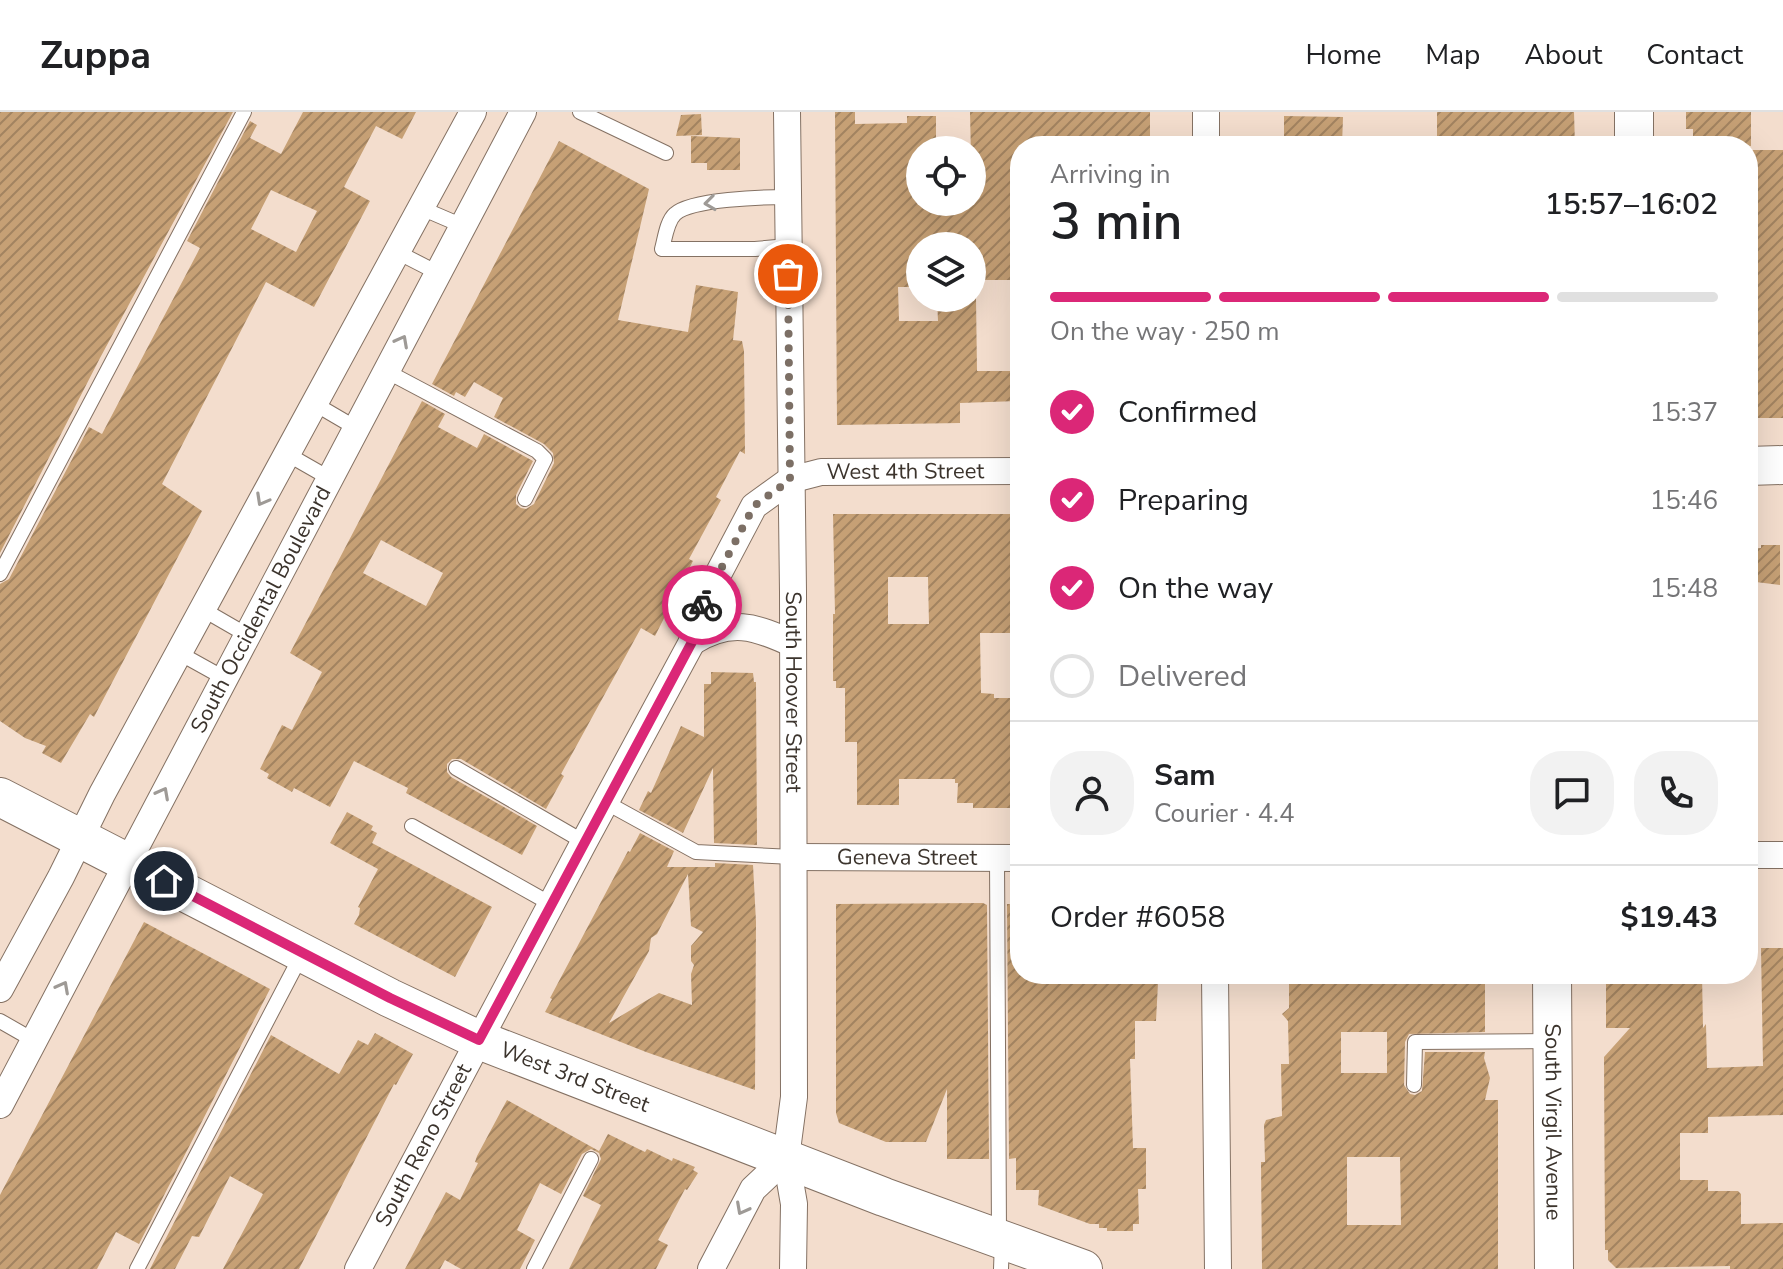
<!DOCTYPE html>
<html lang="en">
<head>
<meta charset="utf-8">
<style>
	:root { --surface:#fff; --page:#f2f2f2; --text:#202124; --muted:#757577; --line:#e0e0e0; --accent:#db2777 }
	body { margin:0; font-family:"Nunito Sans",sans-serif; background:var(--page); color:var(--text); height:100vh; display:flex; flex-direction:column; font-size:30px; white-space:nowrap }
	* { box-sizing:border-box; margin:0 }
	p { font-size:26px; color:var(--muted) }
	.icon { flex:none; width:44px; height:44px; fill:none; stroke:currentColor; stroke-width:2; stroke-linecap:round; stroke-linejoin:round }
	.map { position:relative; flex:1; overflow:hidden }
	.drawer { position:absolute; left:1010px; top:24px; width:748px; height:848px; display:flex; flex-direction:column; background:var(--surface); border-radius:32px; box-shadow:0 8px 32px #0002 }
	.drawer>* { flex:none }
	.buttons { position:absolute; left:906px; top:24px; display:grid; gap:16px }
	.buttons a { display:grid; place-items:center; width:80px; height:80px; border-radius:50%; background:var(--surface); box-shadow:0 8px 32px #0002; font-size:40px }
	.pin { position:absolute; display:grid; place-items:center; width:68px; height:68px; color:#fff; margin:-34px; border:4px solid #fff; border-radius:50%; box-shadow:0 2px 8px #0007 }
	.courier { position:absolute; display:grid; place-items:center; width:80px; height:80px; margin:-40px; border:6px solid #db2777; border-radius:50%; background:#fff; color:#222; box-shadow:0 2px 10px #0007 }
	.head em { font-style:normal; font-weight:600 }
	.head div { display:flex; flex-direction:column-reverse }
	.head { display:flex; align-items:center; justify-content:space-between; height:136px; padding:0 40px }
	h1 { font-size:52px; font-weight:600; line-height:60px }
	.bar { display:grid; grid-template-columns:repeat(4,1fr); gap:12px 8px; align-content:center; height:96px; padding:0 40px }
	.bar i { height:10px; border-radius:6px; background:var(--line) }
	.bar .active { background:var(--accent) }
	.bar p { grid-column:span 4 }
	.line { display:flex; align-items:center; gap:20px; padding:0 40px; border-top:2px solid var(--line) }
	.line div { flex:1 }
	.round { display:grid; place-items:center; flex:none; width:84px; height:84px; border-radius:32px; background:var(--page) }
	ol { padding:0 40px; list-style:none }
	li { display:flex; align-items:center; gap:24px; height:88px }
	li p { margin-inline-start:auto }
	li .icon { padding:8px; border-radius:50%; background:var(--accent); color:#fff; stroke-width:4 }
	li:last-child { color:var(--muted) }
	li i { width:44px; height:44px; border:4px solid var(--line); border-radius:50% }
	header { display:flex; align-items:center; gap:48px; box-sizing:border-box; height:112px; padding:0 40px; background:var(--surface); border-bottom:2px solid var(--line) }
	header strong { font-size:38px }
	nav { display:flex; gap:44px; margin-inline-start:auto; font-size:28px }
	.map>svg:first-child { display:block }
</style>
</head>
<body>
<header>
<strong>Zuppa</strong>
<nav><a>Home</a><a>Map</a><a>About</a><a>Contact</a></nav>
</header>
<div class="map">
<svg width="1783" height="1157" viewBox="0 0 1783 1157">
	<defs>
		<pattern id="building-hatch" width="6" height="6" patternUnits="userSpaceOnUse" patternTransform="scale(2)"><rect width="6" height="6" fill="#c6a075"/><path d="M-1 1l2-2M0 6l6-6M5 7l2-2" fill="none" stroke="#a28360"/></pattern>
	</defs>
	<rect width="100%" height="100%" fill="#f3ddcd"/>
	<path fill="url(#building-hatch)" fill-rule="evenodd" d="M0 0H233L100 246 0 441Z
		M303 0H416L402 27 376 14 344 75 370 89 314 195 266 170 162 372 202 399 94 605 90 602 61 651 42 641 46 634 25 626 0 609V472L9 467 89 315 102 322 200 136 187 129 250 9 257 13 250 26 281 42ZM271 78 317 99 296 140 251 117Z
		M835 0H855V12L907 11V4H936V38H920V90H972L970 0H1150V34H1020V168H972V134H920V175H898L899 209H938L937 186H976L977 259H1020V289L960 291V311L837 313Z
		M1437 0H1574L1575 34H1437Z
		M1686 0H1751V34H1693V17H1686Z
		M701 2 702 23 676 24 681 3Z
		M1284 4 1343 5 1342 34H1284Z
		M691 24 740 26V58H707V51H691Z
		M559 29 649 77 618 208 688 220 696 173 738 180 733 228 742 229 744 239 745 342 740 339 716 385 721 388 689 447 693 449 655 524 641 516 561 662 564 664 546 697 461 647H452L447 652V660L451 665 537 714 522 743 406 681 408 676 354 649 330 695 294 676 292 680 267 666 269 662 260 657 282 613 292 618 322 560 290 541 422 289 445 302 438 315 477 336 484 322 533 349 516 383V392L521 396 526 397 534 392 554 351 553 341 544 332 494 305 503 286 474 270 465 285 456 280 454 284 432 272ZM381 428 443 461 426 494 363 461Z
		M1748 38H1783V306H1748Z
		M833 402H1020V521H980L981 581 994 582V586H1020V696H973V691H957L958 671H955V667H899V693H857V630H845V576H836V569H833V502H835ZM888 465H928L929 512H888Z
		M1761 433H1780V473L1748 469V437L1761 436Z
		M711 560 753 561 754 570H756L757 733 714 731 713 656 683 721 639 698 648 679 651 681 681 614 704 625V572H711Z
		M347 700 373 714 371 718 377 721 372 731 492 795 455 865 354 812 359 803 360 796 358 795 378 757 330 731Z
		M640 721 674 739 667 755H715V751L753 753 756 810 755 978 646 940 545 900 552 887 550 886 628 739 630 740ZM688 762 691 814 703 820 691 834V849L694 853 691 862 692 893 659 881 609 911 649 839 651 826 657 822Z
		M983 791 987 793 989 1047H947V977L926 1030H886L839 1011 836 1001V792Z
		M1007 792H1020V863L1155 862V871H1158L1156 909H1135V947H1130L1133 1036H1146V1077H1138L1139 1112H1133V1119H1107V1116H1099V1112H1090L1038 1093 1039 1078H1016V1046L1009 1047Z
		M144 810 270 877 139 1132 116 1120 97 1157H0V1083Z
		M1761 836H1783V1003L1708 1005V1021H1680V1068H1708V1079H1738L1741 1082V1112L1783 1111V1157H1730V1154L1616 1156 1608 1148V1138H1605L1604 945 1630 916H1606V862H1702L1703 916 1706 912 1707 956 1763 954Z
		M1334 863H1401V866H1485V920L1409 922 1405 930 1404 973 1410 982 1415 983 1422 979 1425 940H1485L1484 946 1490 966 1485 988H1498V1157H1262L1261 1050H1265L1264 1013 1266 1008 1282 1004 1281 952H1289L1288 909 1282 902 1289 896V865ZM1341 920H1387V961H1341ZM1347 1045H1400L1401 1113H1347Z
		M375 921 413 942 396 973 394 972 299 1157H223L263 1082 230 1064 199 1125 192 1124 175 1157H150L271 923 339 962 358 928 368 933Z
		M507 988 599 1039 608 1022 645 1040 647 1037 672 1049 673 1046 695 1055 693 1058 698 1061 687 1078 685 1077 658 1128 668 1133 656 1157H569L601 1093 583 1084 601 1047 599 1041 591 1037 582 1042 561 1082 540 1071 517 1118 535 1128 520 1157H461L445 1148 440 1157H405L446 1080 460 1088 478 1051 475 1050 477 1044Z"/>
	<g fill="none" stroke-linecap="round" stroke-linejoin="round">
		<g stroke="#847163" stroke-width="16">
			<path id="lane" d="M580 0 666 41
				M787 85C764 85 691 87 675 102 667 109 665 126 662 137H755L788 134
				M421 96 463 114
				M397 140 438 161
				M386 259 537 339 545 347 525 387
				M315 292 356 316
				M287 342 329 366
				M0 462 244 0
				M202 497 247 523
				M179 541 224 566
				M456 656 584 730
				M605 690 696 740 793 745
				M412 714 551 792
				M997 746 999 1122
				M0 909 35 929
				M1414 973 1415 930 1553 929
				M137 1157 302 842
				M534 1157 591 1047
				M1001 1157 1002 1129"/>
		</g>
		<g stroke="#847163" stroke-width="28">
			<g id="street">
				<path id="s1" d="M787 0 793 480 794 985 786 1046 794 1092 793 1157"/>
				<path d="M1206 0V34"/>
				<path d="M692 530C730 506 755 514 793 532"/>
				<path d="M1748 743H1783"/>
				<path id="s2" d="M793 745 1020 746"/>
				<path d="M1215 862 1218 1157"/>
				<path d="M0 877 61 765 102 682 473 0"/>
				<path id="s3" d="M0 993 523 0"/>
				<path id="s4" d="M358 1157 584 730 692 530 694 508 754 394 790 368 821 360 1020 359"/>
				<path d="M711 1157 753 1077 786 1046"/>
			</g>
		</g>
		<g stroke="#847163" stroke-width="40">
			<g id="secondary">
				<path d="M1634 0V34"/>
				<path d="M1748 354 1783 353"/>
				<path id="s5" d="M0 685 390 886 479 928 884 1085 1083 1157"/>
				<path id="s6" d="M1552 862 1554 1157"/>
			</g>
		</g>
		<use href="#lane" stroke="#fff" stroke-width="14"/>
		<use href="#street" stroke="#fff" stroke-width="26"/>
		<use href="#secondary" stroke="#fff" stroke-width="38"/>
	</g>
	<defs><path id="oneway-chevron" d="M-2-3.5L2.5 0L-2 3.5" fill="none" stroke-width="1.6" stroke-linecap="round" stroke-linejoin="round" transform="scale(2)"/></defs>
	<g stroke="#9e9a96">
		<use href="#oneway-chevron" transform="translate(710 91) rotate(173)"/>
		<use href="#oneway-chevron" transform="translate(402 229) rotate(-62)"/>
		<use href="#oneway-chevron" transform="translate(262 388) rotate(119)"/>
		<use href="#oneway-chevron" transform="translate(163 681) rotate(-62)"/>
		<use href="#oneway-chevron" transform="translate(63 875) rotate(-62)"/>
		<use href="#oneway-chevron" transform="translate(742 1097) rotate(118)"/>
	</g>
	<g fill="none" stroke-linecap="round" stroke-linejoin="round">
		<path stroke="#7c6f65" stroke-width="8" stroke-dasharray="0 14.4" d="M702 493 754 394 790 368 788 162"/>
		<path stroke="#db2777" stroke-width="10" d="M164 769 390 886 479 928 692 530 694 508 702 493"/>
	</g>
	<g text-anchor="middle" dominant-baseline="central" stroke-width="8" stroke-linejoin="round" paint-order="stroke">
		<g font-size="22" fill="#3c342d" stroke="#fff">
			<text stroke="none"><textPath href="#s4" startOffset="1022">West 4th Street</textPath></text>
			<text stroke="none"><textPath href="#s3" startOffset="560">South Occidental Boulevard</textPath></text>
			<text stroke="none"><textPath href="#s1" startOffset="580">South Hoover Street</textPath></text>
			<text stroke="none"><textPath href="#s2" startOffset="114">Geneva Street</textPath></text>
			<text stroke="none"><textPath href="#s5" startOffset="640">West 3rd Street</textPath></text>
			<text stroke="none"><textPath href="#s6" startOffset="148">South Virgil Avenue</textPath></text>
			<text stroke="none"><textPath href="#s4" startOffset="140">South Reno Street</textPath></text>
		</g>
	</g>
</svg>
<div class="buttons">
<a><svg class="icon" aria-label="locate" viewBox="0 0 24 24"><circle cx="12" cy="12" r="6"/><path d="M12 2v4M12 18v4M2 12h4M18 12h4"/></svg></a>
<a><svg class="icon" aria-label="layers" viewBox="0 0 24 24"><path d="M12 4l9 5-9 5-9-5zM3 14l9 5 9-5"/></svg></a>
</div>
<div class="pin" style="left:788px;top:162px;background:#ea580c"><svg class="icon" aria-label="bag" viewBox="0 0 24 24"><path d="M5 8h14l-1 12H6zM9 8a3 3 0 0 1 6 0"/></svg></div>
<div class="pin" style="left:164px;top:769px;background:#1f2937"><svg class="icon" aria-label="home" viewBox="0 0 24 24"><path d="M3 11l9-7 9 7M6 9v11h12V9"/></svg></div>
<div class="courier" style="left:702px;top:493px"><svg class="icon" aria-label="bike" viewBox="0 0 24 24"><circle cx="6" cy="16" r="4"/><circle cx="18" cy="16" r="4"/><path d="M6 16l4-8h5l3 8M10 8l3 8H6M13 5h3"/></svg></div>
<section class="drawer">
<div class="head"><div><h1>3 min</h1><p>Arriving in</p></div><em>15:57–16:02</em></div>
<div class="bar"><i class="active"></i><i class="active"></i><i class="active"></i><i></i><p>On the way · 250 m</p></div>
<ol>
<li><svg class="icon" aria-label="check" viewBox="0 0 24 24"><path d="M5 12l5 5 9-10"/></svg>Confirmed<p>15:37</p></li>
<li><svg class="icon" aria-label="check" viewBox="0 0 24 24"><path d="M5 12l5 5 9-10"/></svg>Preparing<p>15:46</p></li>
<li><svg class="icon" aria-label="check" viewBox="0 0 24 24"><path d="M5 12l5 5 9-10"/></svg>On the way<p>15:48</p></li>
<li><i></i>Delivered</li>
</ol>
<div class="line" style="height:144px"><a class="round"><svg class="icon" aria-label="person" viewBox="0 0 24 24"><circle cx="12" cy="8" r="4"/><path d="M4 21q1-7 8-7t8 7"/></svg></a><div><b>Sam</b><p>Courier · 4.4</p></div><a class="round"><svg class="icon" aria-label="chat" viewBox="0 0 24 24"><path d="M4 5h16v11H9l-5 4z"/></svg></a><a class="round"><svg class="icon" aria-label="phone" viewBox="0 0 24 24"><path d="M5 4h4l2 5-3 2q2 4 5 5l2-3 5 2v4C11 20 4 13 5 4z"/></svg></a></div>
<div class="line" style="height:104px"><div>Order #6058</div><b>$19.43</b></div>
</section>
</div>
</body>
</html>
